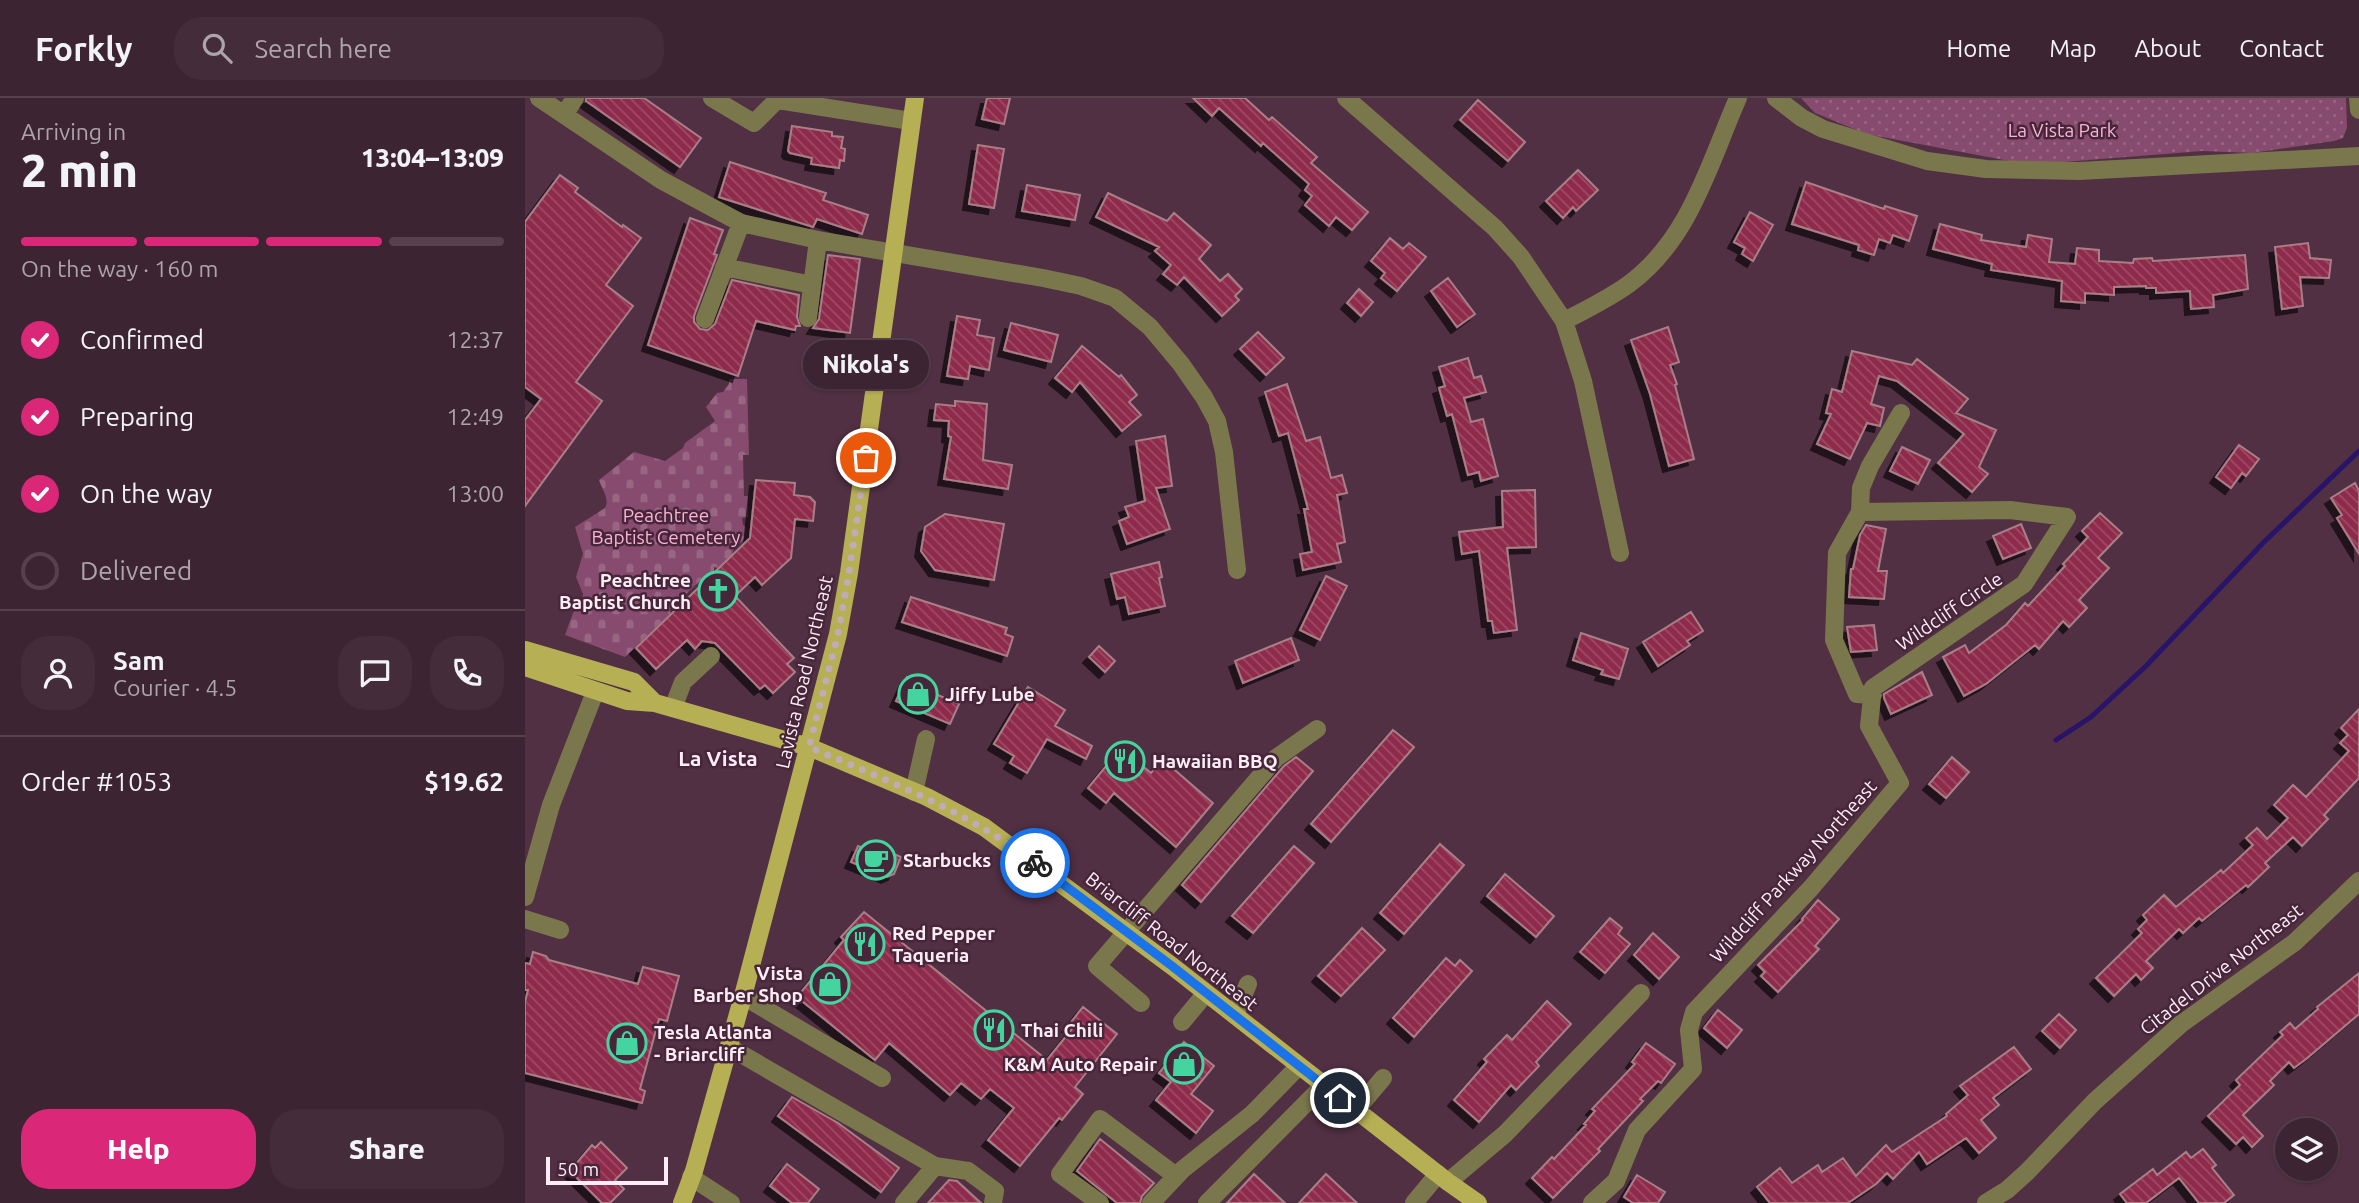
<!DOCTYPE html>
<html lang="en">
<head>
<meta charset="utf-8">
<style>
	:root { --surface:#3d2432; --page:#442c3a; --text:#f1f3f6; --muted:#ada4ac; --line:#56414d; --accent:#db2777 }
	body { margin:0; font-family:Ubuntu,sans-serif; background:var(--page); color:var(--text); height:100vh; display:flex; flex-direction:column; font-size:26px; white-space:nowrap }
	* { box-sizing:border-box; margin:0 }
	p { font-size:23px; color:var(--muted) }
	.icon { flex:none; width:38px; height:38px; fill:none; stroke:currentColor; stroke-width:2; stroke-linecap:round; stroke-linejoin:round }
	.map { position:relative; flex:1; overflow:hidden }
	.details { display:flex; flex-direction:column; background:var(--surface); width:525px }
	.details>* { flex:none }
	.controls { position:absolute; left:1750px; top:1020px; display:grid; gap:14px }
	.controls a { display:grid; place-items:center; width:63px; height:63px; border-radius:50%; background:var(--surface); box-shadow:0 2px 5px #0004,0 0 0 2px var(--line); font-size:35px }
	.scale { position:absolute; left:21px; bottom:18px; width:122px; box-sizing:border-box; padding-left:7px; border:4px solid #feedf6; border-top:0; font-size:19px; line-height:24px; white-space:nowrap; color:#feedf6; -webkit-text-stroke:5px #462638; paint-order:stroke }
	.pin { position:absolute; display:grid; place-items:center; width:60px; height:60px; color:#fff; margin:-30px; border:4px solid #fff; border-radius:50%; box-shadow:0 2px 7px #0007 }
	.courier { position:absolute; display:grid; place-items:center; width:70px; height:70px; margin:-35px; border:5px solid #1a73e8; border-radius:50%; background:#fff; color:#222; box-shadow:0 2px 9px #0007 }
	.bubble { position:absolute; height:49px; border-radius:24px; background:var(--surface); box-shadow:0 2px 5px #0004,0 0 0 2px var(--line); font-size:23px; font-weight:800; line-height:49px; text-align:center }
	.head em { font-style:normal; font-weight:800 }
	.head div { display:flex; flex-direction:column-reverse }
	.head { display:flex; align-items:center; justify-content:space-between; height:119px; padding:0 21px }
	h1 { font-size:46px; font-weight:800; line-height:52px }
	.bar { display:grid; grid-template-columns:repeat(4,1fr); gap:10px 7px; align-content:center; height:84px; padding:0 21px }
	.bar i { height:9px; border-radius:5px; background:var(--line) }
	.bar .current { background:var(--accent) }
	.bar p { grid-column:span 4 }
	.line { display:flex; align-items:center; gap:18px; padding:0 21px; border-top:2px solid var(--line) }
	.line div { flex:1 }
	.round { display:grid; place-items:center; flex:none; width:74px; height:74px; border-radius:28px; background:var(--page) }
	ol { padding:0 21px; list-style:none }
	li { display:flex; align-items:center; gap:21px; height:77px }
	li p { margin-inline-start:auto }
	li .icon { padding:7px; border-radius:50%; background:var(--accent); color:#fff; stroke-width:4 }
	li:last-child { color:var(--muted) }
	li i { width:38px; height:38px; border:4px solid var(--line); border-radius:50% }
	.primary-button { display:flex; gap:14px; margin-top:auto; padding:14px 21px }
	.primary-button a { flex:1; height:80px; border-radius:28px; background:var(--accent); color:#fff; font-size:28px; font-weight:800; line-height:80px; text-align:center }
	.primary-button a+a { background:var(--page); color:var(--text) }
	header { display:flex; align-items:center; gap:42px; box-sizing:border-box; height:98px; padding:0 35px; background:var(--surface); border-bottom:2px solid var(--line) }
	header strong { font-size:33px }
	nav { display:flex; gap:38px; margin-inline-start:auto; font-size:24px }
	.search { width:490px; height:63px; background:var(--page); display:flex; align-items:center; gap:18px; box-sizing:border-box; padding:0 24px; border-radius:28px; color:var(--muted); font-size:26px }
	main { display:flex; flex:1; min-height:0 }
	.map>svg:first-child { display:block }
</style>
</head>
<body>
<header>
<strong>Forkly</strong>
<div class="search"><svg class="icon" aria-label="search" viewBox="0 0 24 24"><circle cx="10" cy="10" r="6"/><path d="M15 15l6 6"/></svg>Search here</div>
<nav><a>Home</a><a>Map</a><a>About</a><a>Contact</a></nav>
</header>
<main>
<section class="details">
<div class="head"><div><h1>2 min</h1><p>Arriving in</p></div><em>13:04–13:09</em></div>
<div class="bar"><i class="current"></i><i class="current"></i><i class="current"></i><i></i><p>On the way · 160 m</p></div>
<ol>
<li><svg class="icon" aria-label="check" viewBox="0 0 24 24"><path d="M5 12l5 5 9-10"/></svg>Confirmed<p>12:37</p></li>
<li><svg class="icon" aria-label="check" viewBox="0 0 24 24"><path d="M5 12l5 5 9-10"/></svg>Preparing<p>12:49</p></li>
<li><svg class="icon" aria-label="check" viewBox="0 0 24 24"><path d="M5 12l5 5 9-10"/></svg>On the way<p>13:00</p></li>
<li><i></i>Delivered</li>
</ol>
<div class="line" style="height:126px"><a class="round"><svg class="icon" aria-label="person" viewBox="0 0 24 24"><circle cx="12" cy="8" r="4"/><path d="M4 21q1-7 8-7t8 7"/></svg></a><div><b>Sam</b><p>Courier · 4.5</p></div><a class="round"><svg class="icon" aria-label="chat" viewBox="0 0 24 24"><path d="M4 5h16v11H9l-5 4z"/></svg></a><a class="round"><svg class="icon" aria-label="phone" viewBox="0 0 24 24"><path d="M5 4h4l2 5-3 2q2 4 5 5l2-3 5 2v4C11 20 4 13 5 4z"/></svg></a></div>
<div class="line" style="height:91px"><div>Order #1053</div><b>$19.62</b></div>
<div class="primary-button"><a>Help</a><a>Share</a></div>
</section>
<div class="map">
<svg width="1834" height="1105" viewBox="0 0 1834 1105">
	<defs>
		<pattern id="green-dots" width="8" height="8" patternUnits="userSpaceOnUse" patternTransform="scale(1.75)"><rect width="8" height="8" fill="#864b6e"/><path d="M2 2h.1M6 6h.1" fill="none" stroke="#986583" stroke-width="1.8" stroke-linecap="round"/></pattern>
		<pattern id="cemetery-stones" width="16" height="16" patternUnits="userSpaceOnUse" patternTransform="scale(1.75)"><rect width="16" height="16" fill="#864b6e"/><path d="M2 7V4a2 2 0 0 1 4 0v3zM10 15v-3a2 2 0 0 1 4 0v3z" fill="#986583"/></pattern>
		<pattern id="building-back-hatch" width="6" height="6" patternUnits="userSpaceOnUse" patternTransform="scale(1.75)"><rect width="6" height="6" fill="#8e2b4b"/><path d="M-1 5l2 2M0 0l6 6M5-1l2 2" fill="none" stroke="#9f4a66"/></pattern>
		<filter id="shadow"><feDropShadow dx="-6" dy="6" stdDeviation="0" flood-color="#0009"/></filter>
	</defs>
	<rect width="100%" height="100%" fill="#513043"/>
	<path fill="url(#green-dots)" d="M1276 0H1821L1822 30 1818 40 1809 43 1727 55 1677 53 1526 65H1495L1341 36 1290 15Z"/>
	<path fill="url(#cemetery-stones)" d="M204 281H222L224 357H218L219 398H223V419L217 420 218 427 221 429 219 441 208 453 207 457 193 470 189 469V473L181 481 176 482 144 512 146 515 100 559 40 537 48 515 57 505 58 496 51 479 58 456 50 429 80 410C85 400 77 392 74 382L109 354 140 363 158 350 160 345 190 323 181 309 192 295 198 294 204 286Z"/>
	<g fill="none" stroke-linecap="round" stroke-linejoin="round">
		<path stroke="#281468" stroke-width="5" d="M1531 642 1566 619 1620 569 1739 444 1834 353"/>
	</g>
	<path fill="url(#building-back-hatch)" stroke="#a97f87" stroke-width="2" filter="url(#shadow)" d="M61 0H119L176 40 155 69 61 3Z
		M462 0H485L479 26 457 21Z
		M668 0H720L744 22 747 19 792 59 786 65 843 114 827 132 811 119 804 128 780 107 787 98 780 92 784 86 738 45 736 48 694 10 687 18Z
		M953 2 1000 44 983 63 935 22Z
		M267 28 307 34V38L318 39 316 50 320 51 319 63 315 62 314 70 286 66 287 60 265 55 263 53Z
		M453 47 479 51 469 110 444 106Z
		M205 64 301 95 298 102 343 117 337 136 292 121 288 129 194 99Z
		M1053 72 1073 92 1051 113 1048 109 1038 120 1021 103Z
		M35 77 53 90 50 94 97 129 98 127 116 140 81 187 108 208 51 284 77 303 0 408V322L16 301 0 289V124Z
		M1281 84 1359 111 1360 108 1392 118 1384 143 1368 137 1365 145 1354 141 1349 157 1333 152 1334 147 1267 126Z
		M502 87 555 97 550 122 497 113Z
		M583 95 642 123 649 115 686 147 674 161 695 183 703 176 717 191 710 198 714 202 697 218 659 179 652 187 638 176 646 167 630 153 634 149 571 119Z
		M1225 114 1248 127 1228 163 1217 156 1220 150 1209 144Z
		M165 120 198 132 189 156 192 157 169 218V224L175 231 183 232 190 226 207 182 274 197 272 219 275 228H271L270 232 231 223 213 278 123 247Z
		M1415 126 1457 137 1456 142 1501 149 1503 137 1527 141 1524 164 1550 166 1552 150 1574 152V163L1608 165 1609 161 1627 160 1628 163 1720 157 1723 191 1688 197 1689 209 1666 211 1665 193 1631 195V190H1621V188L1589 189V197L1560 195V205L1536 203 1537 183 1466 172 1467 166 1408 151Z
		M865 140 878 151 884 145 901 159 872 193 856 180 860 175 846 163Z
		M1783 145 1785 160 1806 162 1804 180 1775 179 1778 208 1757 211 1750 149Z
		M303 157 335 161 325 235 288 230 294 221Z
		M923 180 950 216 932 229 906 193Z
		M834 191 848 204 836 218 822 205Z
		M432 218 455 222 452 237 469 240 464 272 445 268 443 281 422 278Z
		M486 225 533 237 526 264 479 252Z
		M1143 229 1154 264 1145 267 1152 286 1150 287 1169 361 1144 368 1125 296 1106 242Z
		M733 234 759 260 741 277 715 251Z
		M557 248 594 279 596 277 612 297 604 304 616 317 597 333 555 284 547 294 530 280Z
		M1327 253 1387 267 1392 261 1443 301 1431 315 1471 332 1454 369 1463 376 1447 394 1413 365 1439 336 1372 283 1354 278 1346 306 1359 310 1355 328 1342 325 1325 361 1292 346 1306 316 1301 315 1307 291 1317 294Z
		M943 260 949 280 956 278 961 294 939 300 946 324 958 321 973 378 956 383 954 374 943 377 927 316 922 318 914 290 920 288 914 269Z
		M762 286 781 343 795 339 806 380 817 377 822 395 812 397 820 444 812 446 816 464 778 472 775 456 787 454 779 411H783L763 335 754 338 740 294Z
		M430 303 462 306 458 362 487 367 483 391 419 381 426 339 423 338 424 323 409 322 411 306 430 308Z
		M640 338 647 388 631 390 645 431 602 446 594 423 604 419 600 409 620 403 611 343Z
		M1714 347 1734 361 1721 378 1717 375 1706 390 1691 379Z
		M1377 349 1405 362 1393 386 1365 373Z
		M231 382 270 385 269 397 285 399 290 404 288 423 270 421 266 460 237 487 230 479 210 498 269 560 262 566 270 574 248 595 240 587 235 591 190 545 177 543 170 551 162 542 131 571 111 550 225 440Z
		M1830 385 1834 393V456L1812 420 1817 417 1806 400Z
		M1010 392 1011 449 982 450 992 532 969 535 967 523H963L954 453 937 456 934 434 978 429 977 393Z
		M1575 415 1597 435 1573 460 1584 470 1554 502 1562 510 1544 529 1538 523 1514 551 1510 547 1461 586 1439 598 1418 559 1440 547 1444 555 1481 527 1500 505 1503 508 1540 468 1538 466 1563 439 1557 433Z
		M420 416 479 426 469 482 410 472 396 453 400 429Z
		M1496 426 1506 450 1478 461 1468 438Z
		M1341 427 1361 431 1353 473H1362L1359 501 1324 499 1326 471H1328L1335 437Z
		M634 464 637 479 634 480 640 508 604 516 600 499 592 501 586 476Z
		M801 478 822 488 795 542 775 532Z
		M386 499 482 530 480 536 488 539 482 558 377 524Z
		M1166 514 1178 533 1162 543 1165 547 1133 568 1118 544Z
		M1349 527 1352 552 1326 554 1322 529Z
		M1056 535 1103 551 1094 581 1076 576 1078 572 1048 562Z
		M766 540 774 562 718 585 710 563Z
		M574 548 590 563 580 574 564 559Z
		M1397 574 1407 597 1366 616 1359 600V596Z
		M382 579 396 585 394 589 434 606 425 626 371 603Z
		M503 589 540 612 530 628 567 648 561 661 522 641 502 675 485 665 489 658 469 646Z
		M1834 611V680L1799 717 1803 721 1777 748 1768 739 1740 765 1744 769 1723 789 1721 787 1677 823 1674 820 1658 835 1654 831 1621 863 1628 870 1616 882 1611 876 1589 898 1571 880 1617 835 1613 831 1622 822 1618 817 1639 797 1651 809 1696 772 1698 775 1728 747 1721 740 1732 730 1742 741 1763 720 1749 707 1768 687 1781 699 1824 653 1815 645 1823 637 1816 630Z
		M868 632 889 649 806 744 786 726Z
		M596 650 626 675 637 661 688 705 651 749 589 695 581 705 563 690Z
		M771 659 788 673 676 804 657 787 759 668Z
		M1427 659 1444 674 1421 700 1404 686Z
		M915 746 939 767 879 836 855 815Z
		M333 748 350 755 353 749 376 759 369 776 362 779 326 764Z
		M769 748 789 765 728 835 707 818Z
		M980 776 1029 818 1011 839 962 798Z
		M1293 802 1314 821 1290 848 1294 851 1253 894 1236 878 1240 874 1233 867 1278 822 1277 821Z
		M339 814 522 962 547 931 543 928 558 909 592 936 550 989 558 996 537 1022 534 1020 495 1068 463 1042 489 1010 465 991 456 1001 436 985 425 997 364 945 350 962 272 899 319 842 316 839Z
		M1085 820 1097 830 1093 836 1105 846 1080 875 1055 854Z
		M837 830 860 852 816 898 793 878Z
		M1128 835 1154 859 1134 881 1109 857Z
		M8 854 21 858 24 862 113 886 118 869 154 878 142 923 134 921 115 991 120 993 117 1005 0 975V904L3 892H0V865L5 866Z
		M921 860 930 868 935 862 947 873 889 939 868 920Z
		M1834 875V916L1781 961 1769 970 1764 964 1745 983 1749 987 1718 1017 1738 1038 1727 1049 1718 1039 1711 1046 1683 1018 1715 987 1711 982 1758 937 1755 934 1765 925 1770 931 1793 911 1792 909Z
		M1022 903 1046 926 1011 964 1014 968 991 992 986 987 954 1024 929 1002 962 964 959 961 982 937 987 942Z
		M1193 912 1217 932 1202 950 1179 930Z
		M1534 916 1551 932 1535 950 1517 933Z
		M659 944 689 968 666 996 688 1013 671 1035 631 1002 646 984 634 975Z
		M1121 945 1150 966 1136 985 1133 983 1115 1001 1118 1003 1073 1051 1075 1053 1028 1100 1007 1080 1027 1059 1029 1061 1061 1027 1059 1026 1070 1013 1067 1011 1110 966 1107 964Z
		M1489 949 1506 971 1468 1000 1474 1007 1456 1022 1471 1040 1454 1055 1441 1040 1402 1066 1394 1054 1368 1081 1362 1075 1351 1086 1323 1105H1245L1232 1089 1255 1070 1267 1085 1293 1067 1297 1074 1318 1060 1331 1078 1361 1047 1367 1054 1422 1018 1421 1016 1443 997 1435 988Z
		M267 999 313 1025 374 1070 356 1094 253 1018Z
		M575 1041 629 1085 617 1098 615 1105H592L552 1073Z
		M76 1044 102 1070 90 1082 99 1091 85 1105H77L45 1073 67 1047 70 1050Z
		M1678 1051 1691 1067 1687 1070 1709 1097 1699 1105H1674L1654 1080 1621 1105H1602L1595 1096 1628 1071 1632 1077 1661 1054 1666 1060Z
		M262 1066 294 1091 283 1105H267L245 1088Z
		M729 1076 760 1105H702Z
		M801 1076 832 1105H774Z
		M1112 1077 1140 1094 1133 1105H1108L1099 1099Z
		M424 1082 432 1083 456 1105H403Z"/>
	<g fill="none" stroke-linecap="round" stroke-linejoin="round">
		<path stroke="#7a774c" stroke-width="18" d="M14 0 136 82 216 125 293 142 518 180 556 188 590 200 625 229 656 266 679 299 692 323 699 354 712 472
			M187 0 229 25 254 0
			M821 0 970 130 996 159 1039 223 1058 283 1095 455
			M1251 0 1277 20 1298 31 1402 63 1461 71 1554 73 1834 58
			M1833 0 1834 12
			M253 2 386 23
			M39 17 50 0
			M199 169 287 187
			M283 220 293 142
			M180 221 216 125
			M1039 223C1061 212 1083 201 1104 186 1165 141 1184 66 1213 0
			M1348 597 1332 596 1309 542 1312 455 1335 414 1336 390 1345 368 1376 315
			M148 610 158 584 186 558
			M389 694 401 641
			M0 799 26 707 70 594
			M0 821 35 832
			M218 898 357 980
			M616 905 572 868 751 660 792 631
			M710 917 723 886
			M657 924 681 895
			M204 949 410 1068 443 1073 470 1093 468 1105
			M831 1012 858 980
			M166 1079 206 1105
			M923 1084 980 1036 1116 895
			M379 1105 410 1068
			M575 1105 535 1076 575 1021 651 1078
			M626 1105 657 1072 727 1016 774 968
			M682 1105 799 987
			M889 1105 913 1076
			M1067 1105 1091 1083 1112 1032 1168 971 1164 932 1169 914 1286 790 1375 685 1344 628 1348 590 1499 486 1542 419 1485 412 1335 414
			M1461 1105 1482 1092 1502 1074 1570 1003 1656 926 1770 844 1834 783"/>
		<path stroke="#b6af53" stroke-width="18" d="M0 552 109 584 130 605
			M0 569 102 603 130 605 284 649 402 699 459 729 647 868 923 1084 953 1105
			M157 1105 169 1073 218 898 313 536 324 475 390 0"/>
	</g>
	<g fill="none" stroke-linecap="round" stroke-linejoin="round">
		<path stroke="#c1abb7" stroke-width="7" stroke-dasharray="0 12.6" d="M341 360 324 475 313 536 284 649C363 683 440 712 510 765"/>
		<path stroke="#1a73e8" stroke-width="9" d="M510 765 647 868 815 1000"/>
	</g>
	<defs>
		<g id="church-ring" transform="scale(2.0125)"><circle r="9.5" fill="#462638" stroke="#43d4a0" stroke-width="1.5"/><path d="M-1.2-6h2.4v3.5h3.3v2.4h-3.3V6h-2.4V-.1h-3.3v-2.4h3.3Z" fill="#43d4a0"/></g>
		<g id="shop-ring" transform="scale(2.0125)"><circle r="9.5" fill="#462638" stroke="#43d4a0" stroke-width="1.5"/><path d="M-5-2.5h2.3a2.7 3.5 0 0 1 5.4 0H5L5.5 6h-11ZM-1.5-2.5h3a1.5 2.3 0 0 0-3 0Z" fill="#43d4a0"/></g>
		<g id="restaurant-ring" transform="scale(2.0125)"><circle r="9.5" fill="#462638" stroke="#43d4a0" stroke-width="1.5"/><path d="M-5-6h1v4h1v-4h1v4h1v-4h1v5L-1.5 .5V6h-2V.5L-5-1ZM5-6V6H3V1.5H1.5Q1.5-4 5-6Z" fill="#43d4a0"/></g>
		<g id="cafe-ring" transform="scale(2.0125)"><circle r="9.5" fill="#462638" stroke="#43d4a0" stroke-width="1.5"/><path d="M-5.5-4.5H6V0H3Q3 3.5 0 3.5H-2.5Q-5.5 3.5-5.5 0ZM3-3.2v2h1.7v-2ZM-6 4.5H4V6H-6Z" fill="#43d4a0"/></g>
	</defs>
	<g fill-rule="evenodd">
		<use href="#church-ring" x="193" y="493"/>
		<use href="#shop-ring" x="393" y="596"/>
		<use href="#restaurant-ring" x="600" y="663"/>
		<use href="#cafe-ring" x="351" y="762"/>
		<use href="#restaurant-ring" x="340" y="846"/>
		<use href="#shop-ring" x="305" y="886"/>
		<use href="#restaurant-ring" x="469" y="932"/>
		<use href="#shop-ring" x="102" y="945"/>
		<use href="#shop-ring" x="659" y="966"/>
	</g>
	<g text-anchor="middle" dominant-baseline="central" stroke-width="5" stroke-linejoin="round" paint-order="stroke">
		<g font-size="19" fill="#fbb2da" stroke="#462638">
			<text x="1537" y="32">La Vista Park</text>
			<text x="141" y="417">Peachtree<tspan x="141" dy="22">Baptist Cemetery</tspan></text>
		</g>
		<g font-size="19" font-weight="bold" fill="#feedf6" stroke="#462638" text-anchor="start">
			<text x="166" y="482" text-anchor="end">Peachtree<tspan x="166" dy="22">Baptist Church</tspan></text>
			<text x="420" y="596">Jiffy Lube</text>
			<text x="627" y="663">Hawaiian BBQ</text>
			<text x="378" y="762">Starbucks</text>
			<text x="367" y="835">Red Pepper<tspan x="367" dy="22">Taqueria</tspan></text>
			<text x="278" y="875" text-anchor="end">Vista<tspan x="278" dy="22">Barber Shop</tspan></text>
			<text x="496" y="932">Thai Chili</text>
			<text x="129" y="934">Tesla Atlanta<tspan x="129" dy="22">- Briarcliff</tspan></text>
			<text x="632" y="966" text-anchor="end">K&amp;M Auto Repair</text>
		</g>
		<g font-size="19" fill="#feedf6" stroke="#462638">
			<text transform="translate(1424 513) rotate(-34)">Wildcliff Circle</text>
			<text transform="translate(279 574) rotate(-77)">Lavista Road Northeast</text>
			<text transform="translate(1268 773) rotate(-48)">Wildcliff Parkway Northeast</text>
			<text transform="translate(647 843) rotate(38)">Briarcliff Road Northeast</text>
			<text transform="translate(1696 871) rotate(-38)">Citadel Drive Northeast</text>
		</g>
		<g font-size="21" font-weight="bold" fill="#feedf6" stroke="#462638">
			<text x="193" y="660">La Vista</text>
		</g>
	</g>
</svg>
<div class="controls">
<a><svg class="icon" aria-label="layers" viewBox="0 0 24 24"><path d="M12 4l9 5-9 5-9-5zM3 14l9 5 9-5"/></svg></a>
</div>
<div class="scale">50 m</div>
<div class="pin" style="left:341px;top:360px;background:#ea580c"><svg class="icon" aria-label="bag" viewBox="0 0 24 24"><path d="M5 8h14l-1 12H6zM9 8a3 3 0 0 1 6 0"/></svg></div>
<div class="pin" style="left:815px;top:1000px;background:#1f2937"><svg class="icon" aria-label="home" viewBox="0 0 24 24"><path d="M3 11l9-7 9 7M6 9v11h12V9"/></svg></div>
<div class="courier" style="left:510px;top:765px"><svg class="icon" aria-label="bike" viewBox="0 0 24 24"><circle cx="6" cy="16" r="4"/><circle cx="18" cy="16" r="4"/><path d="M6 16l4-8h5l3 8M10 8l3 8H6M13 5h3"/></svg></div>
<div class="bubble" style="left:278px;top:242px;width:126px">Nikola's</div>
</div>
</main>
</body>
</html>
